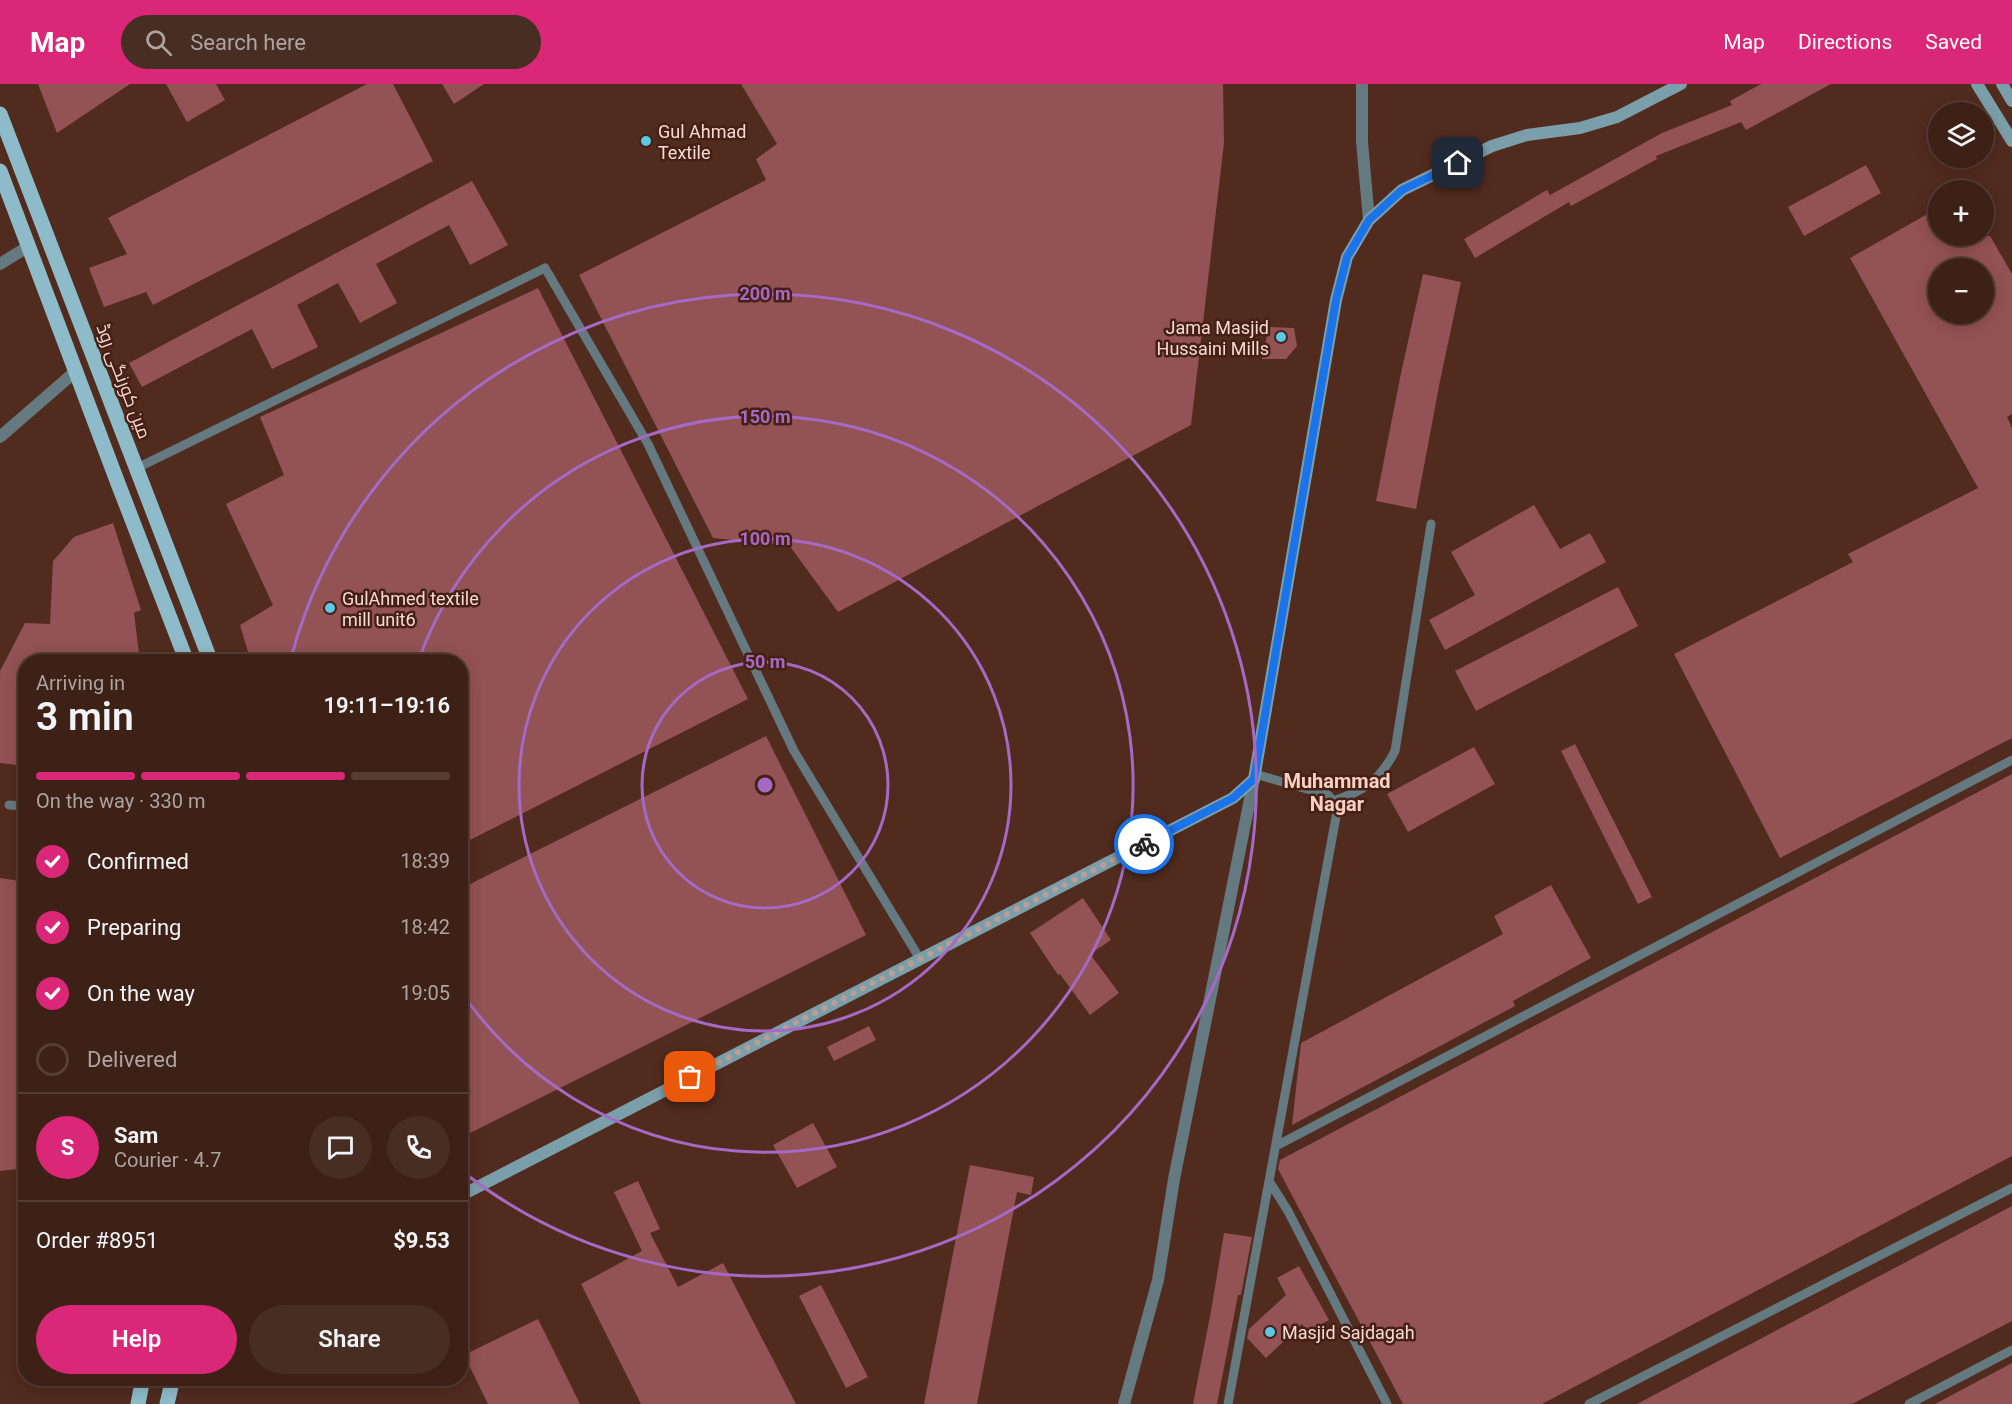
<!DOCTYPE html>
<html lang="en">
<head>
<meta charset="utf-8">
<style>
	:root { --surface:#3d2016; --page:#482d23; --text:#f1f3f6; --muted:#ada3a1; --line:#563e35; --accent:#db2777 }
	body { margin:0; font-family:Roboto,Cairo,sans-serif; background:var(--page); color:var(--text); height:100vh; display:flex; flex-direction:column; font-size:22px; white-space:nowrap }
	* { box-sizing:border-box; margin:0 }
	p { font-size:20px; color:var(--muted) }
	.icon { flex:none; width:33px; height:33px; fill:none; stroke:currentColor; stroke-width:2; stroke-linecap:round; stroke-linejoin:round }
	.map { position:relative; flex:1; overflow:hidden }
	.details { position:absolute; left:18px; top:570px; width:450px; height:732px; display:flex; flex-direction:column; background:var(--surface); border-radius:24px; box-shadow:0 3px 15px #0003,0 0 0 2px var(--line) }
	.details>* { flex:none }
	.controls { position:absolute; left:1928px; top:18px; display:grid; gap:12px }
	.controls a { display:grid; place-items:center; width:66px; height:66px; border-radius:50%; background:var(--surface); box-shadow:0 3px 15px #0003,0 0 0 2px var(--line); font-size:30px }
	.pin { position:absolute; display:grid; place-items:center; width:51px; height:51px; color:#fff; margin:-26px; border-radius:12px; box-shadow:0 3px 9px #0006 }
	.courier { position:absolute; display:grid; place-items:center; width:60px; height:60px; margin:-30px; border:4px solid #1a73e8; border-radius:50%; background:#fff; color:#222; box-shadow:0 2px 8px #0007 }
	.head em { font-style:normal; font-weight:600 }
	.head div { display:flex; flex-direction:column-reverse }
	.head { display:flex; align-items:center; justify-content:space-between; height:102px; padding:0 18px }
	h1 { font-size:39px; font-weight:600; line-height:45px }
	.bar { display:grid; grid-template-columns:repeat(4,1fr); gap:9px 6px; align-content:center; height:72px; padding:0 18px }
	.bar i { height:8px; border-radius:4px; background:var(--line) }
	.bar .current { background:var(--accent) }
	.bar p { grid-column:span 4 }
	.line { display:flex; align-items:center; gap:15px; padding:0 18px; border-top:2px solid var(--line) }
	.line div { flex:1 }
	.round { display:grid; place-items:center; flex:none; width:63px; height:63px; border-radius:32px; background:var(--page) }
	ol { padding:0 18px; list-style:none }
	li { display:flex; align-items:center; gap:18px; height:66px }
	li p { margin-inline-start:auto }
	li .icon { padding:6px; border-radius:50%; background:var(--accent); color:#fff; stroke-width:4 }
	li:last-child { color:var(--muted) }
	li i { width:33px; height:33px; border:3px solid var(--line); border-radius:50% }
	.action { display:flex; gap:12px; margin-top:auto; padding:12px 18px }
	.action a { flex:1; height:69px; border-radius:36px; background:var(--accent); color:#fff; font-size:24px; font-weight:600; line-height:69px; text-align:center }
	.action a+a { background:var(--page); color:var(--text) }
	header { display:flex; align-items:center; gap:36px; box-sizing:border-box; height:84px; padding:0 30px; background:var(--accent); color:#fff }
	header strong { font-size:28px }
	nav { display:flex; gap:33px; margin-inline-start:auto; font-size:21px }
	.search { width:420px; height:54px; background:var(--page); display:flex; align-items:center; gap:15px; box-sizing:border-box; padding:0 21px; border-radius:33px; color:var(--muted); font-size:22px }
	.map>svg:first-child { display:block }
</style>
</head>
<body>
<header>
<strong>Map</strong>
<div class="search"><svg class="icon" aria-label="search" viewBox="0 0 24 24"><circle cx="10" cy="10" r="6"/><path d="M15 15l6 6"/></svg>Search here</div>
<nav><a>Map</a><a>Directions</a><a>Saved</a></nav>
</header>
<div class="map">
<svg width="2012" height="1320" viewBox="0 0 2012 1320">
	<rect width="100%" height="100%" fill="#512b1e"/>
	<path fill="#935253" fill-rule="evenodd" d="M38 0H130L57 49Z
		M166 0H216L225 16 187 38Z
		M367 0H393L433 77 153 221 146 208 104 223 89 184 127 170 108 134Z
		M442 0H484L454 20Z
		M741 0H1223L1224 59 1191 341 838 528 789 461 713 454 579 191 766 96 756 75 777 60Z
		M1761 0H1831L1746 46 1741 38 1656 72 1657 75 1571 122 1569 118 1475 174 1464 155 1547 106 1550 111 1662 49 1732 21 1730 17Z
		M1866 81 1881 109 1804 152 1788 123Z
		M472 97 508 161 470 181 449 141 376 180 397 219 360 239 338 199 297 221 318 263 272 285 252 245 142 303 129 279Z
		M1938 124V152H1990L2012 190V330L2007 333 2012 344V654L1780 774 1674 570 1853 478 1848 470 1978 404 1850 174ZM1938 184H1983V230H1938Z
		M1423 190 1461 198 1440 297 1416 425 1376 417 1401 289Z
		M538 204 748 615 460 761V578H251L240 541 273 521 226 420 284 391 260 333Z
		M1269 243 1294 244 1297 262 1286 275H1262Z
		M1534 421 1560 465 1590 449 1606 478 1445 566 1429 536 1475 511 1451 468Z
		M113 439 141 526 134 529 140 578H26V682L0 679V587L25 539 50 540 53 477 74 453Z
		M1618 503 1638 542 1476 627 1455 587Z
		M766 652 866 851 460 1054V805Z
		M1575 660 1652 813 1638 820 1561 667Z
		M1474 663 1495 700 1408 748 1387 710Z
		M2012 690V1072L1542 1320H1403L1278 1085 1280 1076Z
		M0 794 26 798V1084L0 1087Z
		M1551 801 1591 874 1513 917 1515 922 1292 1041 1301 959 1503 850 1494 832Z
		M1083 814 1111 856 1090 870 1119 909 1090 931 1060 890 1058 891 1030 849Z
		M869 942 876 956 834 977 827 963Z
		M813 1039 837 1083 797 1104 773 1061Z
		M970 1081 1034 1093 1031 1111 1017 1108 977 1320H924Z
		M638 1097 660 1145 650 1149 678 1203 723 1179 796 1320H641L581 1200 642 1167 614 1108Z
		M2012 1122V1237L1852 1320H1637Z
		M1224 1149 1252 1153 1241 1211H1238L1217 1320H1193L1211 1227Z
		M1299 1182 1329 1236 1307 1248 1302 1240 1266 1274 1247 1254 1249 1245 1286 1211 1277 1194Z
		M821 1201 868 1293 846 1304 799 1212Z
		M538 1235 580 1320H488L464 1271Z
		M2012 1279V1320H1935Z"/>
	<g fill="none" stroke-linecap="round" stroke-linejoin="round">
		<path stroke="#647980" stroke-width="9" d="M137 384 545 184 648 360 794 667 920 875
			M1333 717C1364 707 1380 696 1395 667L1431 440
			M9 721 26 722
			M1276 1062 2012 676
			M1269 1097 1288 1127 1387 1320
			M1228 1320 1338 722 1328 711 1255 690
			M1589 1320 2012 1104
			M1909 1320 2012 1266"/>
		<path stroke="#647980" stroke-width="12" d="M1362 0V58L1369 136
			M0 180 29 162
			M0 353 76 287
			M1124 1320 1158 1196 1174 1095 1254 695"/>
		<path stroke="#7b9faa" stroke-width="12" d="M1977 0 2012 57
			M2002 0 2012 17
			M460 1112 1233 714 1254 695 1336 216 1347 173 1369 136 1402 106 1492 62 1527 51 1580 44 1617 33 1681 0"/>
		<path stroke="#8dbbc9" stroke-width="15" d="M0 30 211 578
			M0 87 119 402 187 578
			M138 1320 143 1294
			M167 1320 173 1294"/>
	</g>
	<g fill="none" stroke-linecap="round" stroke-linejoin="round">
		<path stroke="#bc9d94" stroke-width="6" stroke-dasharray="0 10.8" d="M690 993 1144 760"/>
		<path stroke="#1a73e8" stroke-width="8" d="M1144 760 1233 714 1254 695 1336 216 1347 173 1369 136 1402 106 1458 79"/>
	</g>
	<g fill="none" stroke="#a669c6" stroke-width="3">
		<circle cx="765" cy="701" r="123"/>
		<circle cx="765" cy="701" r="246"/>
		<path d="M419 575A368 368 0 1 1 462 909"/>
		<path d="M291 574A491 491 0 1 1 463 1088"/>
	</g>
	<g fill="#5bc8e6" stroke="#462014" stroke-width="2">
		<circle cx="646" cy="57" r="6"/>
		<circle cx="1281" cy="253" r="6"/>
		<circle cx="330" cy="524" r="6"/>
		<circle cx="1270" cy="1248" r="6"/>
	</g>
	<g text-anchor="middle" dominant-baseline="central" stroke-width="5" stroke-linejoin="round" paint-order="stroke">
		<g font-size="18" fill="#f5dbd3" stroke="#462014" text-anchor="start">
			<text x="658" y="47">Gul Ahmad<tspan x="658" dy="21">Textile</tspan></text>
			<text x="1269" y="243" text-anchor="end">Jama Masjid<tspan x="1269" dy="21">Hussaini Mills</tspan></text>
			<text x="342" y="514">GulAhmed textile<tspan x="342" dy="21">mill unit6</tspan></text>
			<text x="1282" y="1248">Masjid Sajdagah</text>
		</g>
		<g font-size="18" fill="#f5dbd3" stroke="#462014">
			<text transform="translate(124 297) rotate(69)">مین کورنگی روڈ</text>
		</g>
		<g font-size="20" font-weight="bold" fill="#f9d0c3" stroke="#462014">
			<text x="1337" y="697">Muhammad<tspan x="1337" dy="23">Nagar</tspan></text>
		</g>
	</g>
	<circle cx="765" cy="701" r="9" fill="#a669c6" stroke="#462014" stroke-width="3"/>
	<g font-size="18" text-anchor="middle" font-weight="bold" fill="#a669c6" stroke="#462014" stroke-width="5" stroke-linejoin="round" paint-order="stroke">
		<text x="765" y="216">200 m</text>
		<text x="765" y="339">150 m</text>
		<text x="765" y="461">100 m</text>
		<text x="765" y="584">50 m</text>
	</g>
</svg>
<div class="controls">
<a><svg class="icon" aria-label="layers" viewBox="0 0 24 24"><path d="M12 4l9 5-9 5-9-5zM3 14l9 5 9-5"/></svg></a>
<a>+</a>
<a>−</a>
</div>
<div class="pin" style="left:690px;top:993px;background:#ea580c"><svg class="icon" aria-label="bag" viewBox="0 0 24 24"><path d="M5 8h14l-1 12H6zM9 8a3 3 0 0 1 6 0"/></svg></div>
<div class="pin" style="left:1458px;top:79px;background:#1f2937"><svg class="icon" aria-label="home" viewBox="0 0 24 24"><path d="M3 11l9-7 9 7M6 9v11h12V9"/></svg></div>
<div class="courier" style="left:1144px;top:760px"><svg class="icon" aria-label="bike" viewBox="0 0 24 24"><circle cx="6" cy="16" r="4"/><circle cx="18" cy="16" r="4"/><path d="M6 16l4-8h5l3 8M10 8l3 8H6M13 5h3"/></svg></div>
<section class="details">
<div class="head"><div><h1>3 min</h1><p>Arriving in</p></div><em>19:11–19:16</em></div>
<div class="bar"><i class="current"></i><i class="current"></i><i class="current"></i><i></i><p>On the way · 330 m</p></div>
<ol>
<li><svg class="icon" aria-label="check" viewBox="0 0 24 24"><path d="M5 12l5 5 9-10"/></svg>Confirmed<p>18:39</p></li>
<li><svg class="icon" aria-label="check" viewBox="0 0 24 24"><path d="M5 12l5 5 9-10"/></svg>Preparing<p>18:42</p></li>
<li><svg class="icon" aria-label="check" viewBox="0 0 24 24"><path d="M5 12l5 5 9-10"/></svg>On the way<p>19:05</p></li>
<li><i></i>Delivered</li>
</ol>
<div class="line" style="height:108px"><b class="round" style="background:var(--accent);color:#fff">S</b><div><b>Sam</b><p>Courier · 4.7</p></div><a class="round"><svg class="icon" aria-label="chat" viewBox="0 0 24 24"><path d="M4 5h16v11H9l-5 4z"/></svg></a><a class="round"><svg class="icon" aria-label="phone" viewBox="0 0 24 24"><path d="M5 4h4l2 5-3 2q2 4 5 5l2-3 5 2v4C11 20 4 13 5 4z"/></svg></a></div>
<div class="line" style="height:78px"><div>Order #8951</div><b>$9.53</b></div>
<div class="action"><a>Help</a><a>Share</a></div>
</section>
</div>
</body>
</html>
